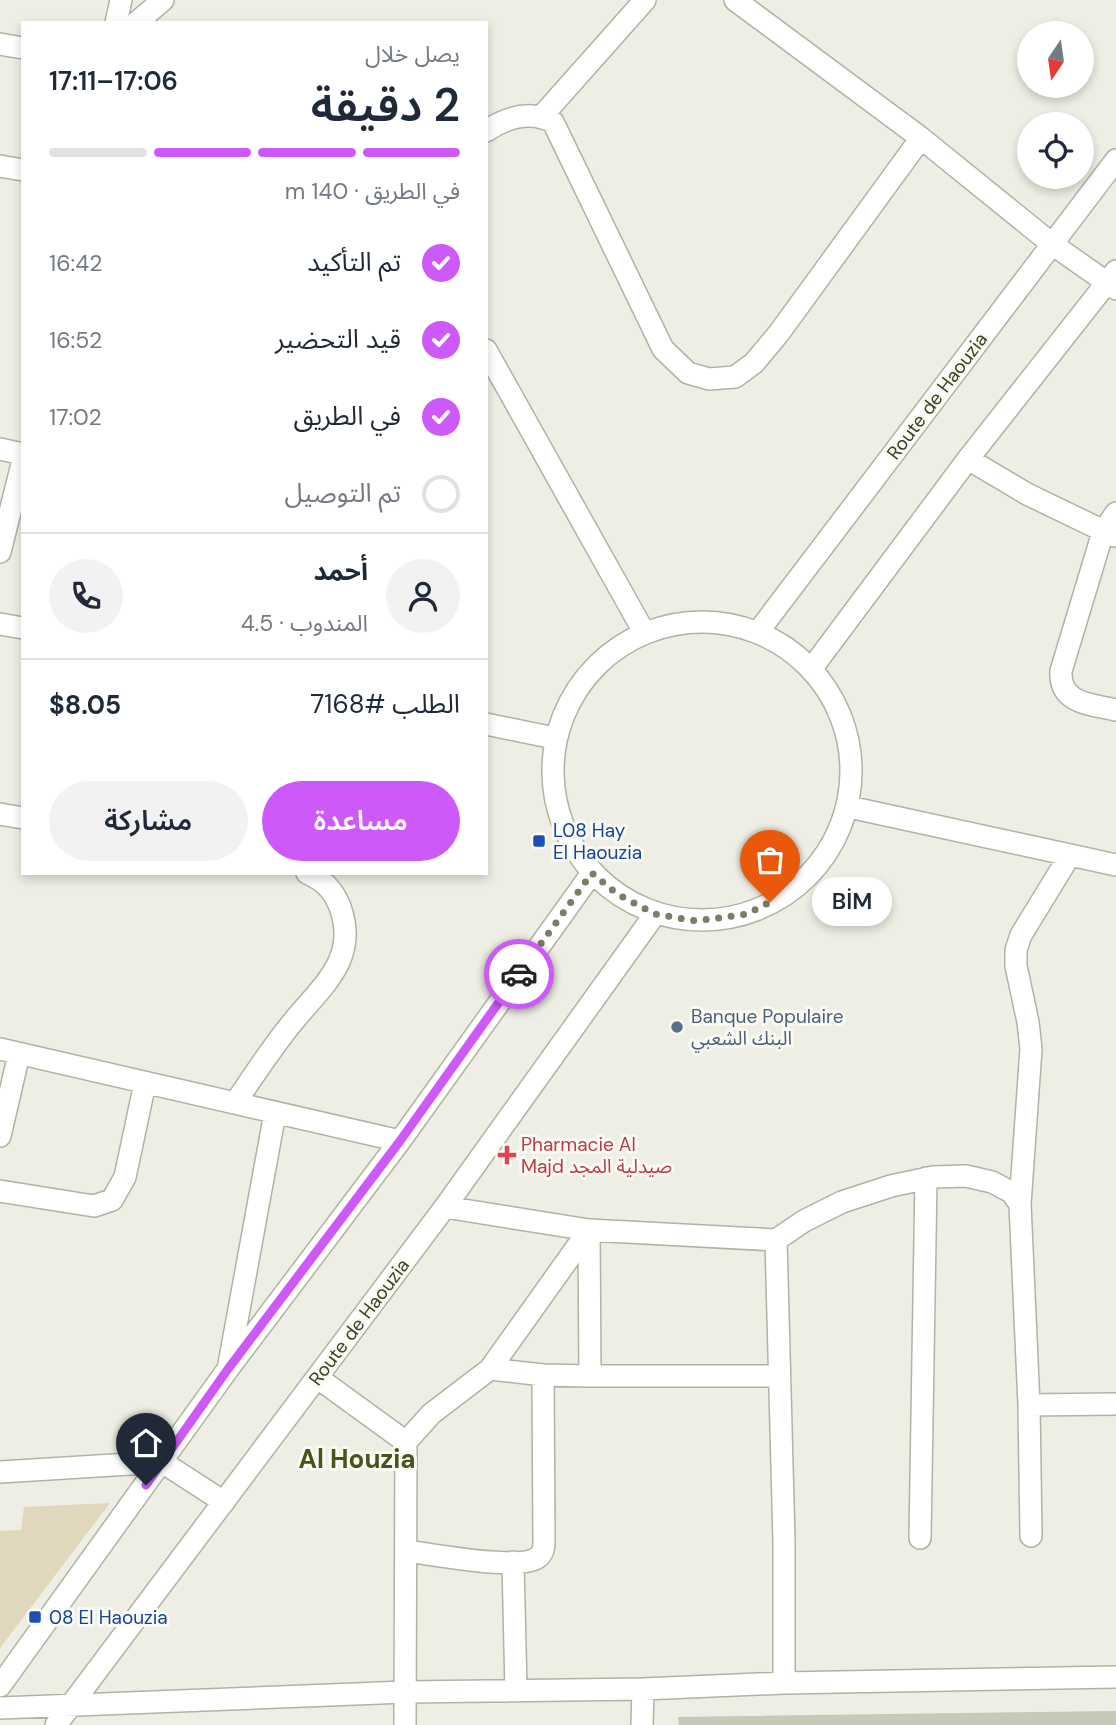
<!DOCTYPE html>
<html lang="ar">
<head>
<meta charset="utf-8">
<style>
	:root { --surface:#fff; --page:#f2f2f3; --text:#1f2937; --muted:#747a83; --line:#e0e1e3; --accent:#cc59f8 }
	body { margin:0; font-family:"DM Sans","Noto Sans Arabic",sans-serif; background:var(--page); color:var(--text); direction:rtl; height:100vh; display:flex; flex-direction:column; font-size:26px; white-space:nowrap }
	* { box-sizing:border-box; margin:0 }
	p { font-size:23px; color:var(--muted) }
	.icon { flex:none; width:38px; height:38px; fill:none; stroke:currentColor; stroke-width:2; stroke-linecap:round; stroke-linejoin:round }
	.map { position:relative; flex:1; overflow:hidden; direction:ltr }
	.panel { position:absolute; left:21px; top:21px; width:467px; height:854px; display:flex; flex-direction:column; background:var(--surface); border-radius:0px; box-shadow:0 4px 10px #0003; direction:rtl }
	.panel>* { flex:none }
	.needle { width:46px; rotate:193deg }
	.buttons { position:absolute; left:1017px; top:21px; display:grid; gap:14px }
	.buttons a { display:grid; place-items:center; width:77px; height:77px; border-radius:50%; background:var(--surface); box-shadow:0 4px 10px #0003; font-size:35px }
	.pin { position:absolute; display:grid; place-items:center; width:60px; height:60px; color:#fff; margin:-72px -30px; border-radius:50% 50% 50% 0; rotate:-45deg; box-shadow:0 0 7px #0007 }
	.pin .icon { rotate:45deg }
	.courier { position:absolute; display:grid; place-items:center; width:70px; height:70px; margin:-35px; border:5px solid #cc59f8; border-radius:50%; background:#fff; color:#222; box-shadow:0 2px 9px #0007 }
	.bubble { position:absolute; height:49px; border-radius:24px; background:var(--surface); box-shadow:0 4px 10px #0003; font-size:23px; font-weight:600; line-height:49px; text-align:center; direction:rtl }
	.overview em { font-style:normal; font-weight:600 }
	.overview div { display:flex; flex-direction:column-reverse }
	.overview { display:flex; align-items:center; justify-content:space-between; height:119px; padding:0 28px }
	h1 { font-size:46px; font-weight:600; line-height:52px }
	.bar { display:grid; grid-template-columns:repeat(4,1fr); gap:10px 7px; align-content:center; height:84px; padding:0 28px }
	.bar i { height:9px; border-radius:5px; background:var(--line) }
	.bar .current { background:var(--accent) }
	.bar p { grid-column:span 4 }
	.line { display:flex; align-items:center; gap:18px; padding:0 28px; border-top:2px solid var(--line) }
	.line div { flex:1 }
	.round { display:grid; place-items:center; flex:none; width:74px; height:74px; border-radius:37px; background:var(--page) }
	ol { padding:0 28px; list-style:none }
	li { display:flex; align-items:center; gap:21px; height:77px }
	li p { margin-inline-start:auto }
	li .icon { padding:7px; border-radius:50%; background:var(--accent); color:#fff; stroke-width:4 }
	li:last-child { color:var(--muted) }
	li i { width:38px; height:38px; border:4px solid var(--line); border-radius:50% }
	.primary-button { display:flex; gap:14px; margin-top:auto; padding:14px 28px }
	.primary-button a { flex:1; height:80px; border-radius:42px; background:var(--accent); color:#fff; font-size:28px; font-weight:600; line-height:80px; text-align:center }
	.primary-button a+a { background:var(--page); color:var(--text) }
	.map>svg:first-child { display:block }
</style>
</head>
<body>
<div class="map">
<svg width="1116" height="1725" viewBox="0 0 1116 1725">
	<rect width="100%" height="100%" fill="#eeeee4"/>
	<path fill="#e0d7bd" d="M110 1503 0 1648V1531L21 1530 24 1507Z"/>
	<path fill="#c9c9b9" stroke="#c7c8b6" stroke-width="2" d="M1116 1712V1725H680L679 1718Z"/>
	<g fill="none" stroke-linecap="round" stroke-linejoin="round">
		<g stroke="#b1b3a2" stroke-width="24">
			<path id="minor" d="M735 0 921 138 1052 244 1116 289
				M116 23 121 0
				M136 23 163 0
				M0 44 23 48
				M542 116 645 0
				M486 131C507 117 530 110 553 122L663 349 688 373 709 379 735 377 754 363 779 333 921 138
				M0 166 23 170
				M486 350 644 632
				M0 449 23 454
				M968 459 1027 494 1114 536
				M1116 513 1103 532 1061 671C1059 704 1091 704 1116 710
				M0 552 23 460
				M553 771a149 149 0 1 1 298 0a149 149 0 1 1-298 0Z
				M0 624 23 628
				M758 632 1116 160
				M812 668 968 459 1116 271
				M486 724 554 738
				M849 807 1116 865
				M0 814 23 818
				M0 1049 400 1141
				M235 1103C252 1078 269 1052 288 1028 318 989 360 961 340 907 333 889 324 881 307 873
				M0 1136 19 1054
				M0 1191 94 1206 112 1200 125 1177 145 1083
				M445 1207 589 1230 776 1240 804 1221 842 1202 891 1186 933 1177 966 1176 992 1182 1011 1192 1020 1204
				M776 1240 784 1541V1683
				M229 1364 275 1113
				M490 1369 543 1375 590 1376 589 1230
				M590 1376H779
				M318 1378 406 1442
				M1029 1405 1116 1404
				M0 1472 162 1462 224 1502
				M1031 1536 1029 1405 1020 1204 1031 1049 1028 1022 1016 966V950L1021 935 1070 855
				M920 1538 926 1178
				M406 1551C433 1554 517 1571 537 1558 544 1553 544 1547 544 1539L543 1375
				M513 1562 516 1691
				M0 1686 228 1369 400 1141 592 873
				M0 1708 405 1692 643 1689 784 1683 1116 1677
				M56 1725 445 1207 655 914
				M405 1725 406 1442 431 1414 490 1369 589 1230
				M642 1725 643 1689"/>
		</g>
		<use href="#minor" stroke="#fff" stroke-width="21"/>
	</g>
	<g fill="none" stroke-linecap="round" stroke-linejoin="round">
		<path stroke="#7a7e66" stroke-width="7" stroke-dasharray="0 12.6" d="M519 974 592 873 617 894 655 914 696 921 747 914 770 902"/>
		<path stroke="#cc59f8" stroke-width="9" d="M146 1485 228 1369 400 1141 519 974"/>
	</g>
	<g fill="#1a4fb4" stroke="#fafaf5" stroke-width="2.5">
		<rect x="532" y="834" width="14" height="14" rx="3.5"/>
		<rect x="28" y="1610" width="14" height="14" rx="3.5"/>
	</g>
	<circle fill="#5c6f8a" stroke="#fafaf5" stroke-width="2.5" cx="677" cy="1027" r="7"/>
	<path fill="#e0444e" stroke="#fafaf5" stroke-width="2.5" d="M503.5 1144.5h7v7h7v7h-7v7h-7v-7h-7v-7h7z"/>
	<g text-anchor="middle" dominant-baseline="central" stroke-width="6" stroke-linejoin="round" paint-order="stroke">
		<g font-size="19" fill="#3b4122" stroke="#fafaf5">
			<text transform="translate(937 396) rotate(-53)">Route de Haouzia</text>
			<text transform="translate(359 1322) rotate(-53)">Route de Haouzia</text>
		</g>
		<g font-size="19" fill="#164399" stroke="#fafaf5" text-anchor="start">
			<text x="553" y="830">L08 Hay<tspan x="553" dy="22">El Haouzia</tspan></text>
			<text x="49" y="1617">08 El Haouzia</text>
		</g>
		<g font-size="19" fill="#4e5e75" stroke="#fafaf5" text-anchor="start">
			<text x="691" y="1016">Banque Populaire<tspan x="691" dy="22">البنك الشعبي</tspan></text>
		</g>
		<g font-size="19" fill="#be3a42" stroke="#fafaf5" text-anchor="start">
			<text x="521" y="1144">Pharmacie Al<tspan x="521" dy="22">Majd صيدلية المجد</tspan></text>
		</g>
		<g font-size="26" font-weight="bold" fill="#47551d" stroke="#fafaf5">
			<text x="357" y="1459">Al Houzia</text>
		</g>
	</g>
</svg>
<div class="buttons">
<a><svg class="needle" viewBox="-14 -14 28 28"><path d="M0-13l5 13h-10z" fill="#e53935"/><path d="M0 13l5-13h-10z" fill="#747a83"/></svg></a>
<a><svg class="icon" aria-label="locate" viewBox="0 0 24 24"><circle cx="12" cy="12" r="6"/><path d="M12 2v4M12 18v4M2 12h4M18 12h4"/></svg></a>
</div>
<div class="pin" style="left:770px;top:902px;background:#ea580c"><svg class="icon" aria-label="bag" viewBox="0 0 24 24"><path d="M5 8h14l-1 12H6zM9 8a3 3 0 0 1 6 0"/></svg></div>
<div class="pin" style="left:146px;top:1485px;background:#1f2937"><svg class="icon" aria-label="home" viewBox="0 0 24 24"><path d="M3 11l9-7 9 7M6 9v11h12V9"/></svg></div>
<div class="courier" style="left:519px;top:974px"><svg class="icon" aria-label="car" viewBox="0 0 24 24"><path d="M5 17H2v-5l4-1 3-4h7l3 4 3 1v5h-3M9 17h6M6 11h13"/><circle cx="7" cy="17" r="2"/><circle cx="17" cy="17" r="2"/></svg></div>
<div class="bubble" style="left:812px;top:877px;width:80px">BİM</div>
<section class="panel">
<div class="overview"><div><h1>2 دقيقة</h1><p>يصل خلال</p></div><em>17:06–17:11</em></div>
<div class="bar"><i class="current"></i><i class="current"></i><i class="current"></i><i></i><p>في الطريق · 140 m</p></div>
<ol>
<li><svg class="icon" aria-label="check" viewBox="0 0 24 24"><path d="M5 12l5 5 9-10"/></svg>تم التأكيد<p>16:42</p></li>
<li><svg class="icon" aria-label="check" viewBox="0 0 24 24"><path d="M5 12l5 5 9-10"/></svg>قيد التحضير<p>16:52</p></li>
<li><svg class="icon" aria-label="check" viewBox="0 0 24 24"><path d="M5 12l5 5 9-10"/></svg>في الطريق<p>17:02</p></li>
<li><i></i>تم التوصيل</li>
</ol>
<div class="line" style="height:126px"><a class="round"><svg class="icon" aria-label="person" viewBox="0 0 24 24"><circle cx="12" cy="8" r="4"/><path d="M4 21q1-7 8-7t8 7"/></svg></a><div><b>أحمد</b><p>المندوب · 4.5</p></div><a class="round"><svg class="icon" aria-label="phone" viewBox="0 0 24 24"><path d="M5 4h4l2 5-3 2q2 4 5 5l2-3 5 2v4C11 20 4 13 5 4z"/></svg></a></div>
<div class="line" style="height:91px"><div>الطلب #7168</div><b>$8.05</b></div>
<div class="primary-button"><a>مساعدة</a><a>مشاركة</a></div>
</section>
</div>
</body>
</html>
